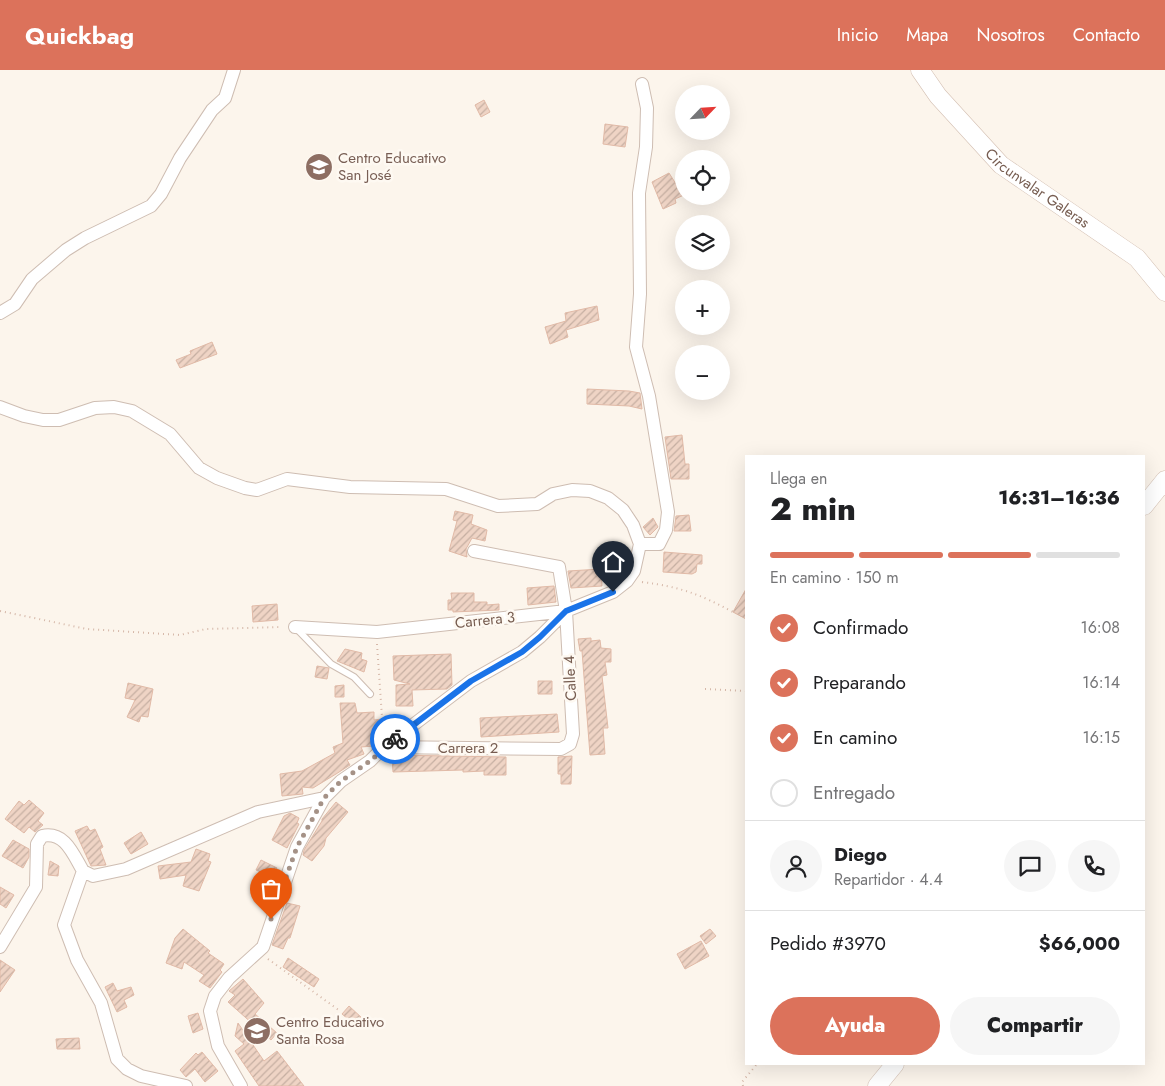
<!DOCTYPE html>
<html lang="es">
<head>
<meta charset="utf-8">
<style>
	:root { --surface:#fff; --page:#f6f6f6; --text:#202124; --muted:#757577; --line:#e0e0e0; --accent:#dc725b }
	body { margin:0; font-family:Jost,sans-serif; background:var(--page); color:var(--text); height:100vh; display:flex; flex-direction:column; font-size:19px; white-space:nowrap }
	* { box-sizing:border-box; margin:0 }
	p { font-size:16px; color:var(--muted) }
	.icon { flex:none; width:28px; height:28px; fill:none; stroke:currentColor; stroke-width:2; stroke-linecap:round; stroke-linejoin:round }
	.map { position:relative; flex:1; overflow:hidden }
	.panel { position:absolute; left:745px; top:385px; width:400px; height:610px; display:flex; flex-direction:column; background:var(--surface); border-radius:0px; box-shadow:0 5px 20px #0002 }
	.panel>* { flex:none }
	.needle { width:32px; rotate:65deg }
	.tools { position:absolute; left:675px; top:15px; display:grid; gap:10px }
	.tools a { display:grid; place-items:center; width:55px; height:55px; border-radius:50%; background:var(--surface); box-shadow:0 5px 20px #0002; font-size:25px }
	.pin { position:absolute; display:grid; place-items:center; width:42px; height:42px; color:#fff; margin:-51px -21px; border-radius:50% 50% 50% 0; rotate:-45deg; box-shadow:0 0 5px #0007 }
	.pin .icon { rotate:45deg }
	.courier { position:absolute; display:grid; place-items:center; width:50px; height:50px; margin:-25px; border:4px solid #1a73e8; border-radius:50%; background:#fff; color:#222; box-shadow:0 1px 6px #0007 }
	.summary em { font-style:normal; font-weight:800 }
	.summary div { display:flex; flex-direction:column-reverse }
	.summary { display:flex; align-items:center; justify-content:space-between; height:85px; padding:0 25px }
	h1 { font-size:32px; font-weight:800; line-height:38px }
	.bar { display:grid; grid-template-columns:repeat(4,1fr); gap:8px 5px; align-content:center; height:60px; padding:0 25px }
	.bar i { height:6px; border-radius:4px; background:var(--line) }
	.bar .selected { background:var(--accent) }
	.bar p { grid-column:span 4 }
	.line { display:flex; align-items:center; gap:12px; padding:0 25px; border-top:1px solid var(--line) }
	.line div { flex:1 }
	.round { display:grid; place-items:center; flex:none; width:52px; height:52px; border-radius:26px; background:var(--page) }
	ol { padding:0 25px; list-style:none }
	li { display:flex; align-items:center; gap:15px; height:55px }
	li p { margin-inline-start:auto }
	li .icon { padding:5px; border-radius:50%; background:var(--accent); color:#fff; stroke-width:4 }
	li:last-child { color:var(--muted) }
	li i { width:28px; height:28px; border:2px solid var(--line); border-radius:50% }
	.cta { display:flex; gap:10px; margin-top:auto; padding:10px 25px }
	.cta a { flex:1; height:58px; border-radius:30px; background:var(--accent); color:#fff; font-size:20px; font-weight:800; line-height:58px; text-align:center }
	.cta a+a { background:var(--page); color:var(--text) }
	header { display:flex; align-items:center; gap:30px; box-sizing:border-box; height:70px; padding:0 25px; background:var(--accent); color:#fff }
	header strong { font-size:24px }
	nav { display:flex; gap:28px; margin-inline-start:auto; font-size:18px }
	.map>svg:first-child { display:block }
</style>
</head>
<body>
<header>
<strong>Quickbag</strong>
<nav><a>Inicio</a><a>Mapa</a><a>Nosotros</a><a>Contacto</a></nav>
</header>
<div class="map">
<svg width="1165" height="1016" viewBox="0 0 1165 1016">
	<defs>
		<pattern id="building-hatch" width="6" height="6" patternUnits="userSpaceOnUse" patternTransform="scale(1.25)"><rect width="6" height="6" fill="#efd4c5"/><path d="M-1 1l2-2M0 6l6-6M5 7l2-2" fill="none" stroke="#c6afa2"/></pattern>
	</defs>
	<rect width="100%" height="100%" fill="#fcf5ec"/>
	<path fill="url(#building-hatch)" stroke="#e1baa7" d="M484 30 490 42 481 47 475 35Z
		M605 54 628 57 625 77 603 74Z
		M669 103 676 114 679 112 684 125 675 129 676 133 663 139 652 112Z
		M597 236 599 250 566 260 568 267 550 274 545 257 566 251 565 243Z
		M212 272 217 284 180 298 176 290 191 284 190 281Z
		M587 319 629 321 640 323 642 339 629 336 587 334Z
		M682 365 685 394H689V409H671L665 367Z
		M455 441 473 445 471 454 487 460 485 471 472 468 466 479 467 487 449 481 457 451 453 450Z
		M689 445 691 461H674L676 446Z
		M653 448 658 457 650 465 643 457Z
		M664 482 702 485V494H697L696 502 692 504 663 502Z
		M601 499 602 516 571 518 568 501Z
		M554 516 556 532 528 535 527 518Z
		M746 519V549L733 542Z
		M451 523H474V532H487V535L499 534V540L453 542V540H448V530H452Z
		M277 534 278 550 253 552 252 536Z
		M591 568V571L600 570 601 578 611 579V592H605L607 605 602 606 608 658H603L605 684 590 685 582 581H580L578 569Z
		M345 579 362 583 361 589 367 591 364 602 337 591Z
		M451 584 452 615 447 619 412 620 413 636H396V615L410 614 394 610 393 586Z
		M317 596 329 598 327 609 315 607Z
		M538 611H552V624H538Z
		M128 613 153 619 148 647 141 646 139 652 127 647 135 630 125 628Z
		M344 615V627H335V616Z
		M340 633H355L357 643 374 642V650L382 649 383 667 373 676 361 677 364 684 347 690 350 695 336 704 313 718 302 717 303 724 282 726 280 704 302 701 335 683 333 677 343 673Z
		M557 644 559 662 481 667 480 648Z
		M392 685 506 687V705H484V701L463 702V700L393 702Z
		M572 686 571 714H561V704H558V687Z
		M29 730 44 743 38 751 43 755 35 762 29 757 24 763 5 749 19 731 24 735Z
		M336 732 348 742 326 768 324 776 312 791 303 785 304 780 322 751V749Z
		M290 743 299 748 297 753 299 754 287 778 272 770 284 746Z
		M87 756 90 761 95 759 103 777 100 779 106 795 91 796 75 761Z
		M141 762 148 774 131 784 124 773Z
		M13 770 29 779V787L23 798 2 786Z
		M196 779 210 784 208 791 211 792 199 821 183 816 186 805 160 809 158 796 191 792Z
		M261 790 277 798 271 809 276 812 269 828 253 821 261 802 256 800Z
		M50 791 59 796 58 806 48 805Z
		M0 817 14 825 6 838 0 834Z
		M287 833 300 836 290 868H288L283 879 272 875Z
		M183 859 210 881 208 883 224 894 220 900 222 902 210 918 199 911 204 905 184 892 182 899 166 893 175 868Z
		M710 859 716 866 706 874 700 866Z
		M701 871 709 886 685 899 677 884Z
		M288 888 319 909 314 917 283 897Z
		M0 890 15 900 0 922Z
		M243 909 264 933 255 944 277 963 271 970 228 932 235 925 229 921Z
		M113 913 117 921 131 917 134 925 124 930 127 937 117 942 105 917Z
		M349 936 362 948 355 955 342 944Z
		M198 943 203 959 193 963 188 946Z
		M238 953 264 991 277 981 304 1016H259L235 981 244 974 235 966Z
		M79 968 80 979H57L56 969Z
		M202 982 218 1001 205 1012 195 999 186 1007 180 1000 196 983 198 985Z"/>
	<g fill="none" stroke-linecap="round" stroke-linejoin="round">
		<g stroke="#cebdb2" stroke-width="8">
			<path id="lane" d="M296 558 331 594 354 607 370 624"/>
		</g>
		<g stroke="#cebdb2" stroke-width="14">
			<path id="street" d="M0 243 15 234 32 209 66 180 85 168 151 136 161 124 180 88 212 40 225 28 234 0
				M0 337 24 346 43 350H59L95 338 114 337 132 341 170 364 199 398 217 408 245 418 257 420 287 409 350 417 446 419 498 436 537 434 553 424 572 420 590 421 608 428 623 440 633 455 640 474 634 501 627 511 613 522 566 541 377 562 295 557
				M640 474H659L666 460 668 442 649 326 636 277 640 224 639 123 646 77 647 38 642 14
				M384 677 561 679 570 674 573 664 566 541 559 497 474 481
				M83 801 93 806 126 799 258 742 324 728
				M0 877 36 817 37 774 42 766C65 761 73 784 83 801L64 855 77 890 101 933 117 989 127 999 141 1006 186 1016
				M241 1016 218 976 210 941 215 926 229 908 263 877 297 777 324 728 341 711 370 691 384 677 471 611 522 582 540 567 566 541"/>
		</g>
		<g stroke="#d3bfb2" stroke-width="19">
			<g id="secondary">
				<path id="s1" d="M920 0 938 26 1001 95 1137 188 1165 222"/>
				<path d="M1144 436 1165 410"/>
				<path d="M877 1016 895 994"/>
			</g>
		</g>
		<path stroke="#d5b7a8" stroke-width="2" stroke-dasharray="1 4" stroke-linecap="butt" d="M642 512C681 517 699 524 733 542
			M0 541 87 559 180 565 206 559 282 557
			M377 574 383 662
			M705 619 746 621
			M268 889 340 941
			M743 1016 742 1012 757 994"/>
		<use href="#lane" stroke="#fff" stroke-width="6"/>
		<use href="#street" stroke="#fff" stroke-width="12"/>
		<use href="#secondary" stroke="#fff" stroke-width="18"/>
	</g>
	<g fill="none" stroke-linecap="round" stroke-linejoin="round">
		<path stroke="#a59287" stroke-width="5" stroke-dasharray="0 9" d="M271 849 297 777 324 728 341 711 370 691 395 669"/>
		<path stroke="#1a73e8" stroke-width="6" d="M395 669 471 611 522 582 540 567 566 541 613 522"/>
	</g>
	<defs>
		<g id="school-disc" transform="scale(1.4375)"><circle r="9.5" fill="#8d6e63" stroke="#fef9f2"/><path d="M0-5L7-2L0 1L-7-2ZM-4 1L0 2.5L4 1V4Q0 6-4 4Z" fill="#fff"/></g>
	</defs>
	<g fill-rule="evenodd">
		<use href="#school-disc" x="319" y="97"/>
		<use href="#school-disc" x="257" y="961"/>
	</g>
	<g text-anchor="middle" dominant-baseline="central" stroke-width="5" stroke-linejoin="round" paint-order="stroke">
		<g font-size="15" fill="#785e54" stroke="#fef9f2" text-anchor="start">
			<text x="338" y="88">Centro Educativo<tspan x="338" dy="17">San José</tspan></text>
			<text x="276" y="952">Centro Educativo<tspan x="276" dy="17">Santa Rosa</tspan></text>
		</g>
		<g font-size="15" fill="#765c50" stroke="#fef9f2">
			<text stroke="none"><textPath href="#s1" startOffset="168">Circunvalar Galeras</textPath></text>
			<text transform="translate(485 550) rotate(-6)">Carrera 3</text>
			<text transform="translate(570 608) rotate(-93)">Calle 4</text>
			<text x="468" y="678">Carrera 2</text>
		</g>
	</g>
</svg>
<div class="tools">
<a><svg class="needle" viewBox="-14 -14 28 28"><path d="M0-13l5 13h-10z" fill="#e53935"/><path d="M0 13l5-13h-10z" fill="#757577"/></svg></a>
<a><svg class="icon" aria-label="locate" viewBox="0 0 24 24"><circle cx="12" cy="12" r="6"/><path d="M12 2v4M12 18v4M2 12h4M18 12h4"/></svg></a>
<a><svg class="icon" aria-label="layers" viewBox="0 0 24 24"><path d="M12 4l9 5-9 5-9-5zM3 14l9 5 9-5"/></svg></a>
<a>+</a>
<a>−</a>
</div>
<div class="pin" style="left:271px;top:849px;background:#ea580c"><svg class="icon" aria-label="bag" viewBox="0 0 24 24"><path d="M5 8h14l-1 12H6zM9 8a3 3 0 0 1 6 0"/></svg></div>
<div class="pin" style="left:613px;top:522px;background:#1f2937"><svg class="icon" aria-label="home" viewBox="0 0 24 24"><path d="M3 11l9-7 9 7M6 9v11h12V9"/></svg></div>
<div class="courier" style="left:395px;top:669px"><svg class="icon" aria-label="bike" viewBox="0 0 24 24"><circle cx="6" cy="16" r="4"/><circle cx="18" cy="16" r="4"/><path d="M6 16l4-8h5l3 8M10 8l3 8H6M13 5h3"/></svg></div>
<section class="panel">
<div class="summary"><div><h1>2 min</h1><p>Llega en</p></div><em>16:31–16:36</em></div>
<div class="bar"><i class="selected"></i><i class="selected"></i><i class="selected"></i><i></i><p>En camino · 150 m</p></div>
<ol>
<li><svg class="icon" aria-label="check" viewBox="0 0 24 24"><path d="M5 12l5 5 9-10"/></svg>Confirmado<p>16:08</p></li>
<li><svg class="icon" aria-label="check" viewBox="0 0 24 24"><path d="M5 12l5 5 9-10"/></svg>Preparando<p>16:14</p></li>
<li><svg class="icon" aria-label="check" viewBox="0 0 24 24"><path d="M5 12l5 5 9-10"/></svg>En camino<p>16:15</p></li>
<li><i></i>Entregado</li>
</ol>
<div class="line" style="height:90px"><a class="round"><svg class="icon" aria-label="person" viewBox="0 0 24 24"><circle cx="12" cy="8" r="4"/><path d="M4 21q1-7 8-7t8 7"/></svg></a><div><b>Diego</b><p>Repartidor · 4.4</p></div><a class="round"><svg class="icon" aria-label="chat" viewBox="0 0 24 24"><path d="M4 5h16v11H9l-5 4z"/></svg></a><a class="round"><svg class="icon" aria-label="phone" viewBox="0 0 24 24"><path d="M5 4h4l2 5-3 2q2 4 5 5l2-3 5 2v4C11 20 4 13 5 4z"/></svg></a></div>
<div class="line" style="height:65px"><div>Pedido #3970</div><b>$66,000</b></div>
<div class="cta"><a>Ayuda</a><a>Compartir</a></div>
</section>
</div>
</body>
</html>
